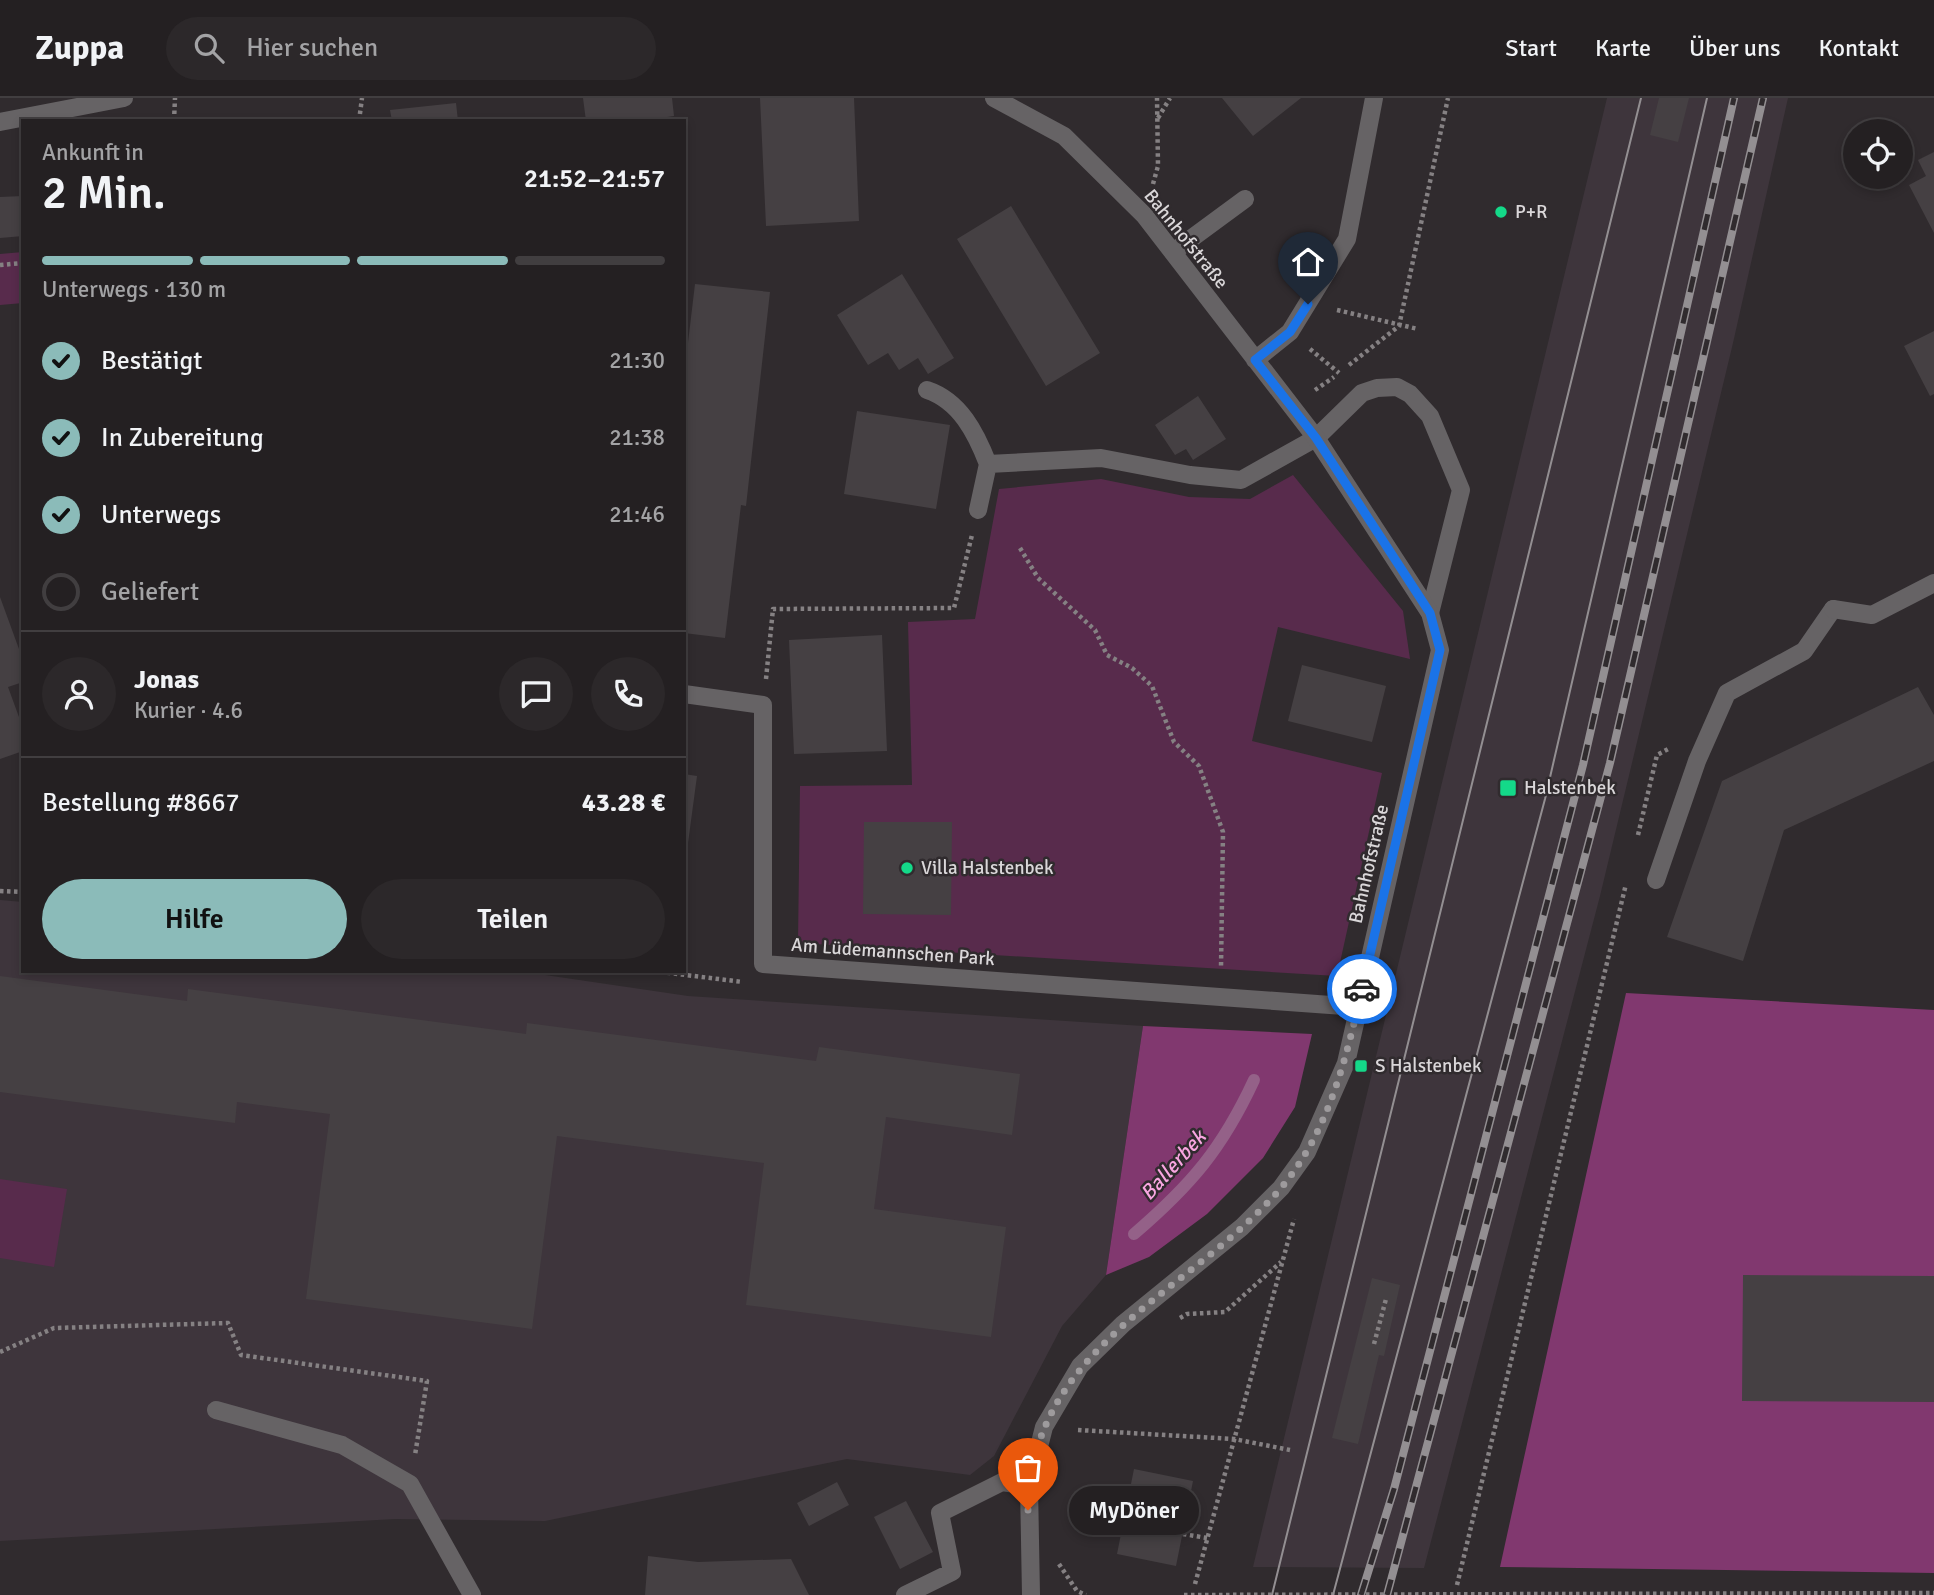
<!DOCTYPE html>
<html lang="de">
<head>
<meta charset="utf-8">
<style>
	:root { --surface:#242022; --page:#2c282a; --text:#f1f3f6; --muted:#a3a3a5; --line:#413e40; --accent:#8bbbb9 }
	body { margin:0; font-family:Signika,sans-serif; background:var(--page); color:var(--text); height:100vh; display:flex; flex-direction:column; font-size:26px; white-space:nowrap }
	* { box-sizing:border-box; margin:0 }
	p { font-size:23px; color:var(--muted) }
	.icon { flex:none; width:38px; height:38px; fill:none; stroke:currentColor; stroke-width:2; stroke-linecap:round; stroke-linejoin:round }
	.map { position:relative; flex:1; overflow:hidden }
	.drawer { position:absolute; left:21px; top:21px; width:665px; height:854px; display:flex; flex-direction:column; background:var(--surface); border-radius:0px; box-shadow:0 4px 10px #0003,0 0 0 2px var(--line) }
	.drawer>* { flex:none }
	.tools { position:absolute; left:1843px; top:21px; display:grid; gap:14px }
	.tools a { display:grid; place-items:center; width:70px; height:70px; border-radius:50%; background:var(--surface); box-shadow:0 4px 10px #0003,0 0 0 2px var(--line); font-size:35px }
	.pin { position:absolute; display:grid; place-items:center; width:60px; height:60px; color:#fff; margin:-72px -30px; border-radius:50% 50% 50% 0; rotate:-45deg; box-shadow:0 0 7px #0007 }
	.pin .icon { rotate:45deg }
	.courier { position:absolute; display:grid; place-items:center; width:70px; height:70px; margin:-35px; border:5px solid #1a73e8; border-radius:50%; background:#fff; color:#222; box-shadow:0 2px 9px #0007 }
	.bubble { position:absolute; height:49px; border-radius:24px; background:var(--surface); box-shadow:0 4px 10px #0003,0 0 0 2px var(--line); font-size:23px; font-weight:600; line-height:49px; text-align:center }
	.overview em { font-style:normal; font-weight:600 }
	.overview div { display:flex; flex-direction:column-reverse }
	.overview { display:flex; align-items:center; justify-content:space-between; height:119px; padding:0 21px }
	h1 { font-size:46px; font-weight:600; line-height:52px }
	.bar { display:grid; grid-template-columns:repeat(4,1fr); gap:10px 7px; align-content:center; height:84px; padding:0 21px }
	.bar i { height:9px; border-radius:5px; background:var(--line) }
	.bar .current { background:var(--accent) }
	.bar p { grid-column:span 4 }
	.line { display:flex; align-items:center; gap:18px; padding:0 21px; border-top:2px solid var(--line) }
	.line div { flex:1 }
	.round { display:grid; place-items:center; flex:none; width:74px; height:74px; border-radius:37px; background:var(--page) }
	ol { padding:0 21px; list-style:none }
	li { display:flex; align-items:center; gap:21px; height:77px }
	li p { margin-inline-start:auto }
	li .icon { padding:7px; border-radius:50%; background:var(--accent); color:#111; stroke-width:4 }
	li:last-child { color:var(--muted) }
	li i { width:38px; height:38px; border:4px solid var(--line); border-radius:50% }
	.button { display:flex; gap:14px; margin-top:auto; padding:14px 21px }
	.button a { flex:1; height:80px; border-radius:42px; background:var(--accent); color:#111; font-size:28px; font-weight:600; line-height:80px; text-align:center }
	.button a+a { background:var(--page); color:var(--text) }
	header { display:flex; align-items:center; gap:42px; box-sizing:border-box; height:98px; padding:0 35px; background:var(--surface); border-bottom:2px solid var(--line) }
	header strong { font-size:33px }
	nav { display:flex; gap:38px; margin-inline-start:auto; font-size:24px }
	.search { width:490px; height:63px; background:var(--page); display:flex; align-items:center; gap:18px; box-sizing:border-box; padding:0 24px; border-radius:38px; color:var(--muted); font-size:26px }
	.map>svg:first-child { display:block }
</style>
</head>
<body>
<header>
<strong>Zuppa</strong>
<div class="search"><svg class="icon" aria-label="search" viewBox="0 0 24 24"><circle cx="10" cy="10" r="6"/><path d="M15 15l6 6"/></svg>Hier suchen</div>
<nav><a>Start</a><a>Karte</a><a>Über uns</a><a>Kontakt</a></nav>
</header>
<div class="map">
<svg width="1934" height="1497" viewBox="0 0 1934 1497">
	<rect width="100%" height="100%" fill="#302b2e"/>
	<path fill="#3e353c" d="M1607 0H1788L1733 245 1600 798 1424 1470 1253 1469Z
		M0 802 23 804V873H518L688 898 1143 928 1106 1177 1062 1228 994 1358 970 1377 847 1361 545 1423 395 1421 0 1443Z"/>
	<path fill="#582b4c" d="M23 154V205L0 207V156Z
		M1293 377 1403 513 1410 561 1278 529 1252 643 1382 675 1337 878 798 845 800 688 912 687 908 524 975 521 999 391 1101 381 1189 399 1250 401Z
		M0 1081 67 1091 54 1169 0 1160Z"/>
	<path fill="#81386f" d="M1626 895 1934 912V1475L1500 1469Z
		M1143 928 1312 936 1295 1009 1263 1060 1207 1116 1149 1159 1106 1177Z"/>
	<g fill="none" stroke-linecap="round" stroke-linejoin="round">
		<path stroke="#946188" stroke-width="12" d="M1134 1136C1191 1087 1222 1051 1254 982"/>
	</g>
	<path fill="#454043" d="M583 0H672L674 18 661 20V23H586Z
		M760 0H854L859 123 766 128Z
		M1222 0H1301L1253 38Z
		M1659 0H1689L1678 44 1650 37Z
		M456 5 458 23H392L390 12Z
		M1934 54V135L1909 87 1926 78 1918 62Z
		M23 98V138L0 140V99Z
		M1011 108 1100 255 1046 288 957 141Z
		M902 176 954 260 928 276 918 260 899 272 888 255 868 267 837 217Z
		M695 186 770 194 746 408 741 407 725 540 684 535V278Z
		M1934 233V296L1930 298 1904 248Z
		M1198 298 1226 341 1193 362 1186 351 1175 357 1155 327Z
		M857 313 950 327 936 411 844 396Z
		M0 499 23 562V584L8 589 23 630V653L0 661Z
		M882 537 887 653 794 656 789 542Z
		M1302 567 1386 588 1372 644 1288 623Z
		M1918 589 1934 617V663L1784 732 1743 863 1667 839 1722 683Z
		M684 676 697 678 686 760H684Z
		M864 724H952L951 817 863 816Z
		M0 878 187 903 188 891 526 936 527 925 816 963 819 949 1020 976 1012 1037 886 1019 874 1111 1006 1129 991 1239 746 1207 764 1065 557 1038 532 1231 306 1201 330 1016 237 1004 235 1025 0 994Z
		M1743 1177 1934 1178V1304L1742 1303Z
		M1372 1180 1400 1187 1384 1258 1379 1257 1358 1346 1332 1340Z
		M1134 1371 1193 1383 1176 1468 1117 1456Z
		M837 1384 849 1407 809 1428 797 1405Z
		M906 1403 933 1454 900 1471 874 1419Z
		M648 1458 698 1464 791 1461 809 1497H645Z"/>
	<g fill="none" stroke-linecap="round" stroke-linejoin="round">
		<path stroke="#858183" stroke-width="4.5" stroke-dasharray="3.5 3.5" stroke-linecap="butt" d="M1158 20 1170 0
			M174 23 175 0
			M359 23 362 0
			M1153 86 1158 68 1157 0
			M0 167 23 165
			M1337 212 1418 231
			M1310 251 1339 275
			M1349 267 1399 228 1448 0
			M1315 292 1334 279
			M1020 450 1038 480 1095 532 1107 557 1132 570 1152 588 1174 644 1199 668 1223 734 1221 870
			M766 581 773 511 954 510 972 437
			M1638 737 1657 657 1670 650
			M0 793 23 794
			M653 873 743 884
			M1180 1220 1187 1216 1225 1214 1281 1164
			M1374 1246 1386 1201
			M0 1254 54 1230 228 1225 241 1257 427 1283 415 1357
			M1078 1332 1234 1341 1290 1352
			M1108 1405 1125 1414
			M1183 1436 1207 1440
			M1059 1466 1077 1493 1086 1497
			M1195 1486 1294 1121
			M1457 1487 1626 786
			M1184 1497 1934 1495"/>
		<path stroke="#666365" stroke-width="18" d="M1173 154 1245 101
			M927 292C960 303 976 335 988 366
			M978 412 988 366 1101 360 1190 377 1241 382 1316 340 1362 295 1377 290 1397 289 1410 296 1430 318 1461 392 1430 515
			M1656 782 1697 663 1727 595 1804 553 1833 511
			M216 1312 342 1347 410 1386 472 1497
			M905 1497 952 1474 940 1415 1002 1384 1029 1388"/>
		<path stroke="#666365" stroke-width="18" d="M994 0 1064 38 1144 117 1316 340 1430 515 1440 552 1346 965 1307 1054 1281 1090 1242 1129 1123 1226 1080 1268 1044 1329 1029 1388 1031 1497
			M0 24 124 0
			M1255 262 1290 234 1347 141 1374 0
			M1833 511 1872 517 1934 485
			M684 596 763 607V866L1358 909"/>
		<path stroke="#938f92" stroke-width="2" d="M1272 1497 1641 0
			M1333 1497 1545 701 1707 0"/>
		<g stroke="#938f92" stroke-width="8">
			<path id="rail" d="M1361 1497 1394 1391 1583 667 1734 0
				M1387 1497 1610 665 1763 0"/>
		</g>
		<use href="#rail" stroke="#302b2e" stroke-width="5" stroke-dasharray="16" stroke-linecap="butt"/>
	</g>
	<g fill="none" stroke-linecap="round" stroke-linejoin="round">
		<path stroke="#9e9b9d" stroke-width="7" stroke-dasharray="0 12.6" d="M1028 1412C1030 1248 1190 1196 1281 1090 1329 1033 1346 961 1362 891"/>
		<path stroke="#1a73e8" stroke-width="9" d="M1308 206 1290 234 1255 262 1316 340 1430 515 1440 552 1362 891"/>
	</g>
	<g fill="#14d989" stroke="#302b2e" stroke-width="2.5">
		<circle cx="1501" cy="114" r="7"/>
		<rect x="1499" y="681" width="18" height="18" rx="3.5"/>
		<circle cx="907" cy="770" r="7"/>
		<rect x="1354" y="961" width="14" height="14" rx="3.5"/>
	</g>
	<g text-anchor="middle" dominant-baseline="central" stroke-width="5" stroke-linejoin="round" paint-order="stroke">
		<g font-size="19" fill="#dad7d9" stroke="#302b2e" text-anchor="start">
			<text x="1515" y="114">P+R</text>
			<text x="1524" y="690">Halstenbek</text>
			<text x="921" y="770">Villa Halstenbek</text>
			<text x="1375" y="968">S Halstenbek</text>
		</g>
		<g font-size="19" fill="#dad7d9" stroke="#302b2e">
			<text transform="translate(1186 141) rotate(51)">Bahnhofstraße</text>
			<text transform="translate(1369 766) rotate(-77)">Bahnhofstraße</text>
			<text transform="translate(893 854) rotate(4)">Am Lüdemannschen Park</text>
		</g>
		<g font-size="21" font-style="italic" fill="#f9a6e1" stroke="#302b2e">
			<text transform="translate(1173 1067) rotate(-48)">Ballerbek</text>
		</g>
	</g>
</svg>
<div class="tools">
<a><svg class="icon" aria-label="locate" viewBox="0 0 24 24"><circle cx="12" cy="12" r="6"/><path d="M12 2v4M12 18v4M2 12h4M18 12h4"/></svg></a>
</div>
<div class="pin" style="left:1028px;top:1412px;background:#ea580c"><svg class="icon" aria-label="bag" viewBox="0 0 24 24"><path d="M5 8h14l-1 12H6zM9 8a3 3 0 0 1 6 0"/></svg></div>
<div class="pin" style="left:1308px;top:206px;background:#1f2937"><svg class="icon" aria-label="home" viewBox="0 0 24 24"><path d="M3 11l9-7 9 7M6 9v11h12V9"/></svg></div>
<div class="courier" style="left:1362px;top:891px"><svg class="icon" aria-label="car" viewBox="0 0 24 24"><path d="M5 17H2v-5l4-1 3-4h7l3 4 3 1v5h-3M9 17h6M6 11h13"/><circle cx="7" cy="17" r="2"/><circle cx="17" cy="17" r="2"/></svg></div>
<div class="bubble" style="left:1069px;top:1388px;width:130px">MyDöner</div>
<section class="drawer">
<div class="overview"><div><h1>2 Min.</h1><p>Ankunft in</p></div><em>21:52–21:57</em></div>
<div class="bar"><i class="current"></i><i class="current"></i><i class="current"></i><i></i><p>Unterwegs · 130 m</p></div>
<ol>
<li><svg class="icon" aria-label="check" viewBox="0 0 24 24"><path d="M5 12l5 5 9-10"/></svg>Bestätigt<p>21:30</p></li>
<li><svg class="icon" aria-label="check" viewBox="0 0 24 24"><path d="M5 12l5 5 9-10"/></svg>In Zubereitung<p>21:38</p></li>
<li><svg class="icon" aria-label="check" viewBox="0 0 24 24"><path d="M5 12l5 5 9-10"/></svg>Unterwegs<p>21:46</p></li>
<li><i></i>Geliefert</li>
</ol>
<div class="line" style="height:126px"><a class="round"><svg class="icon" aria-label="person" viewBox="0 0 24 24"><circle cx="12" cy="8" r="4"/><path d="M4 21q1-7 8-7t8 7"/></svg></a><div><b>Jonas</b><p>Kurier · 4.6</p></div><a class="round"><svg class="icon" aria-label="chat" viewBox="0 0 24 24"><path d="M4 5h16v11H9l-5 4z"/></svg></a><a class="round"><svg class="icon" aria-label="phone" viewBox="0 0 24 24"><path d="M5 4h4l2 5-3 2q2 4 5 5l2-3 5 2v4C11 20 4 13 5 4z"/></svg></a></div>
<div class="line" style="height:91px"><div>Bestellung #8667</div><b>43.28 €</b></div>
<div class="button"><a>Hilfe</a><a>Teilen</a></div>
</section>
</div>
</body>
</html>
